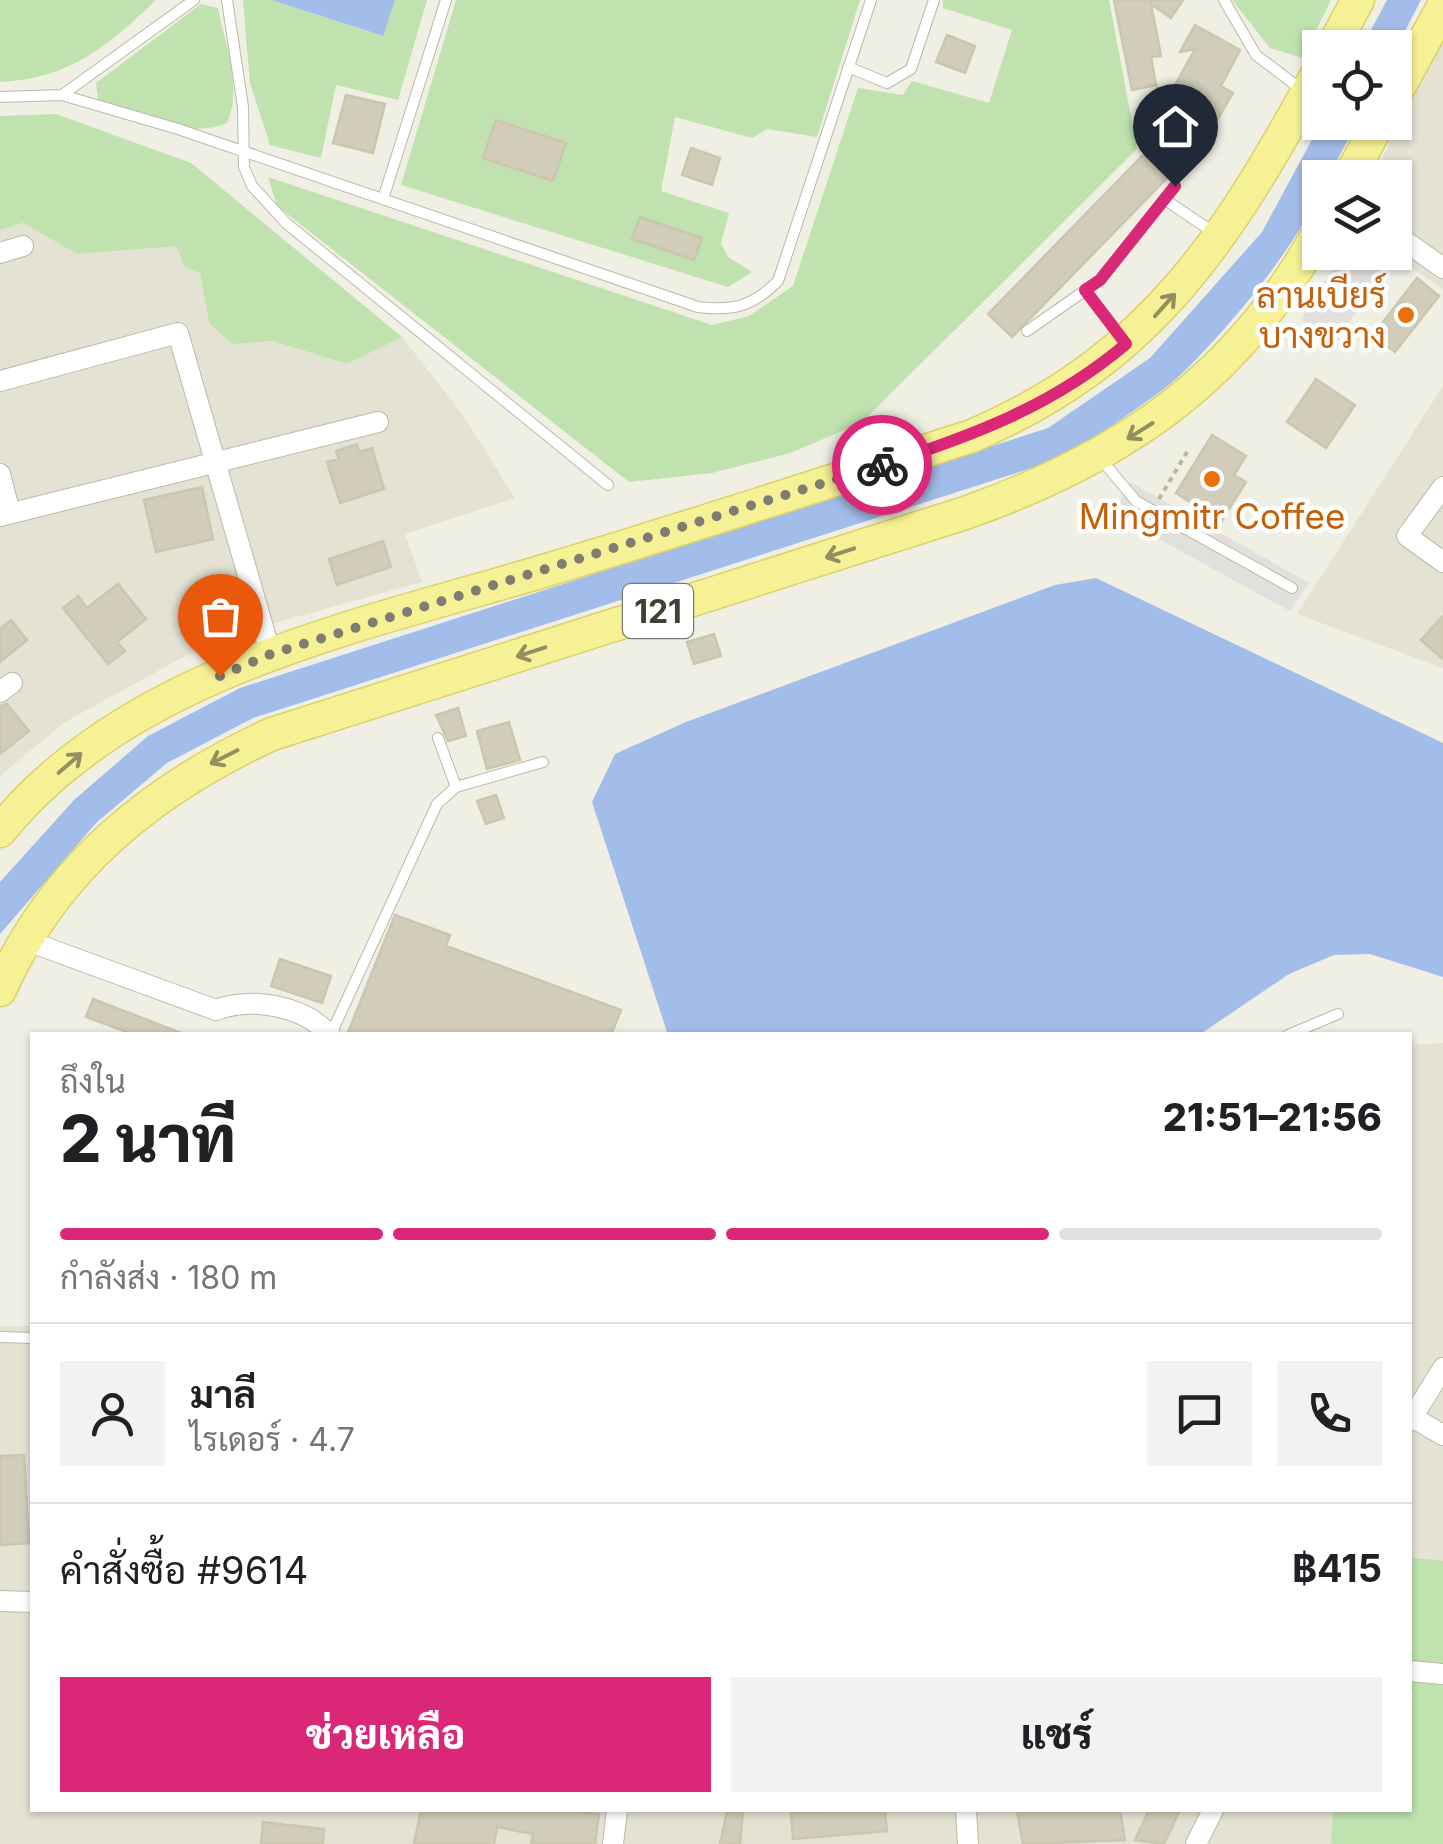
<!DOCTYPE html>
<html lang="th">
<head>
<meta charset="utf-8">
<style>
	:root { --surface:#fff; --page:#f2f2f2; --text:#202124; --muted:#757577; --line:#e0e0e0; --accent:#db2777 }
	body { margin:0; font-family:Inter,Sarabun,sans-serif; background:var(--page); color:var(--text); height:100vh; display:flex; flex-direction:column; font-size:38px; white-space:nowrap }
	* { box-sizing:border-box; margin:0 }
	p { font-size:32px; color:var(--muted) }
	.icon { flex:none; width:55px; height:55px; fill:none; stroke:currentColor; stroke-width:2; stroke-linecap:round; stroke-linejoin:round }
	.map { position:relative; flex:1; overflow:hidden }
	.drawer { position:absolute; left:30px; top:1032px; width:1382px; height:780px; display:flex; flex-direction:column; background:var(--surface); border-radius:0px; box-shadow:0 2px 8px #0004 }
	.drawer>* { flex:none }
	.tools { position:absolute; left:1302px; top:30px; display:grid; gap:20px }
	.tools a { display:grid; place-items:center; width:110px; height:110px; border-radius:0px; background:var(--surface); box-shadow:0 2px 8px #0004; font-size:50px }
	.pin { position:absolute; display:grid; place-items:center; width:85px; height:85px; color:#fff; margin:-102px -42px; border-radius:50% 50% 50% 0; rotate:-45deg; box-shadow:0 0 10px #0007 }
	.pin .icon { rotate:45deg }
	.courier { position:absolute; display:grid; place-items:center; width:100px; height:100px; margin:-50px; border:8px solid #db2777; border-radius:50%; background:#fff; color:#222; box-shadow:0 2px 12px #0007 }
	.summary em { font-style:normal; font-weight:800 }
	.summary div { display:flex; flex-direction:column-reverse }
	.summary { display:flex; align-items:center; justify-content:space-between; height:170px; padding:0 30px }
	h1 { font-size:65px; font-weight:800; line-height:75px }
	.bar { display:grid; grid-template-columns:repeat(4,1fr); gap:15px 10px; align-content:center; height:120px; padding:0 30px }
	.bar i { height:12px; border-radius:8px; background:var(--line) }
	.bar .active { background:var(--accent) }
	.bar p { grid-column:span 4 }
	.line { display:flex; align-items:center; gap:25px; padding:0 30px; border-top:2px solid var(--line) }
	.line div { flex:1 }
	.round { display:grid; place-items:center; flex:none; width:105px; height:105px; border-radius:0px; background:var(--page) }
	.action { display:flex; gap:20px; margin-top:auto; padding:20px 30px }
	.action a { flex:1; height:115px; border-radius:0px; background:var(--accent); color:#fff; font-size:40px; font-weight:800; line-height:115px; text-align:center }
	.action a+a { background:var(--page); color:var(--text) }
	.map>svg:first-child { display:block }
</style>
</head>
<body>
<div class="map">
<svg width="1443" height="1844" viewBox="0 0 1443 1844">
	<rect width="100%" height="100%" fill="#f0efe3"/>
	<path fill="#e4e2d2" d="M1443 39V289L1389 253 1395 252V178H1372Z
		M23 223 77 254 176 245 200 273 209 323 232 344 273 341 347 364 402 337 463 415 515 498 405 534 422 582 271 624 189 654 65 722 0 776V230Z
		M1443 386V668L1297 614Z
		M1443 1043V1561L1410 1556V1045Z
		M0 1326H32V1810H1333L1331 1844H0Z"/>
	<path fill="#bfe2ae" d="M0 0H156C108 46 69 79 0 82Z
		M243 0H271L382 36 395 0H427L398 100 336 85 321 158 270 145 250 83Z
		M456 0H860L817 137 767 129 752 138 675 117 661 191 729 213 721 243 728 257 752 272 728 287 401 185Z
		M943 0H1109L1137 149 861 423 790 453 712 473 629 482 277 206 268 177 712 325 749 316 793 286 858 88 903 95 912 81 989 103 1012 30 943 8Z
		M1232 0H1331L1302 58 1270 48Z
		M201 4 218 8C225 45 243 87 227 123 192 139 143 117 107 108L98 100 96 83Z
		M56 114 191 163 402 337 347 364 273 341 232 344 209 323 200 273 185 267 176 246 77 254 23 223 0 230V116Z
		M1410 1557 1443 1561V1844H1331L1333 1810H1410Z"/>
	<path fill="#e1e0dc" d="M1342 253H1373L1387 261 1338 341 1301 320Z
		M1130 482 1309 583 1290 611 1113 514Z"/>
	<path fill="#a3bdea" d="M271 0H395L383 36Z
		M1387 0H1421L1395 50 1362 47Z
		M1321 123H1357L1328 177 1320 178C1320 224 1208 353 1170 384 1136 411 1098 434 1063 458L253 718 167 763 96 823 0 934V882L74 800 148 736 240 688 1048 428 1150 358 1262 232Z
		M1096 578 1443 743V977L1370 954 1334 955 1289 974 1199 1035H668L592 802 615 754 686 722 1055 585Z"/>
	<path fill="#d1cdba" stroke="#cbc6ae" stroke-width="2.5" d="M1114 0H1183L1171 18 1151 4 1161 56 1151 57 1156 85 1132 90Z
		M1195 25 1240 50 1221 86 1233 93 1217 120 1193 107 1188 116 1165 103 1195 49 1180 52Z
		M947 35 975 46 965 73 936 62Z
		M1157 88 1162 115 1150 136 1135 128Z
		M346 95 385 104 373 153 333 143Z
		M496 120 566 143 553 181 483 158Z
		M691 148 720 158 712 185 682 175Z
		M1144 154 1168 177 1012 337 988 314Z
		M640 217 702 238 694 260 632 239Z
		M1417 278 1439 296 1395 352 1373 335Z
		M1316 379 1355 405 1326 448 1287 422Z
		M1212 435 1246 456 1234 475 1246 482 1221 522 1176 493Z
		M357 444 359 452 372 448 384 489 340 503 327 462 339 459 336 451Z
		M202 487 213 539 156 552 144 500Z
		M383 541 391 567 337 585 329 559Z
		M118 584 146 619 117 642 125 651 108 664 63 608 78 596 87 608Z
		M1443 616V659L1421 640Z
		M11 620 27 640 0 662V629Z
		M714 634 721 656 694 664 687 642Z
		M7 704 29 731 0 754V706Z
		M458 708 466 736 448 741 436 715Z
		M509 722 520 760 487 769 477 731Z
		M496 795 504 818 486 824 477 801Z
		M395 915 450 935 446 946 621 1010 611 1035H347Z
		M280 959 331 976 322 1003 271 986Z
		M93 999 184 1034V1035H135L86 1017Z
		M24 1455 29 1543 0 1545V1456Z
		M421 1810H568L599 1814 595 1844H531L533 1834 497 1827 494 1844H414Z
		M727 1810H743L740 1844H720Z
		M885 1810 887 1831 793 1839 791 1812Z
		M1017 1810H1120L1125 1840 1023 1844Z
		M1149 1810H1180L1164 1844 1135 1840Z
		M263 1822 324 1829 323 1844H261Z"/>
	<g fill="none" stroke-linecap="round" stroke-linejoin="round">
		<g stroke="#bbb9a7" stroke-width="12">
			<path id="lane" d="M227 0 243 107 244 167 252 186 286 223 608 485
				M1224 0 1256 55 1302 90
				M848 67 887 83 911 69 934 0
				M62 95 194 0
				M0 97 62 95 178 129 698 307C733 311 752 307 778 281L871 0
				M383 199 446 0
				M1164 199 1213 232
				M1085 290 1121 337
				M1027 331 1100 280 1175 186
				M1100 458 1136 501 1292 588
				M438 738 456 787
				M331 1034 437 804 456 787 543 762
				M1288 1035 1338 1014
				M0 1337 32 1338"/>
		</g>
		<g stroke="#bbb9a7" stroke-width="22">
			<path id="street" d="M1395 234 1443 268
				M0 253 23 246
				M0 381 178 333 271 655
				M0 474 10 513
				M1443 487 1407 536 1443 562
				M0 516 378 422
				M0 692 12 683
				M25 940 216 1010C252 997 303 1005 330 1035
				M1412 1417 1443 1435
				M1410 1421 1443 1368
				M0 1601 32 1602
				M1410 1671 1443 1674
				M966 1810 968 1844
				M613 1844 617 1810
				M1196 1844 1213 1810"/>
		</g>
		<g stroke="#dad268" stroke-width="35">
			<path id="primary" d="M1332 48 1358 0
				M1395 94 1443 7
				M1349 178 1379 122
				M0 831C131 667 376 623 567 564 703 523 837 479 972 436 1155 357 1228 236 1320 69
				M0 990C54 868 152 789 272 734L965 513C1122 458 1239 378 1320 230"/>
		</g>
		<path stroke="#bcb799" stroke-width="4" stroke-dasharray="5 5" stroke-linecap="butt" d="M1159 499 1187 452"/>
		<use href="#lane" stroke="#fff" stroke-width="10"/>
		<use href="#street" stroke="#fff" stroke-width="20"/>
		<use href="#primary" stroke="#f7f196" stroke-width="32"/>
	</g>
	<defs><path id="oneway-shaft" d="M-6 0H5M1.5-3L5.5 0L1.5 3" fill="none" stroke-width="1.6" stroke-linecap="round" stroke-linejoin="round" transform="scale(2.5)"/></defs>
	<g stroke="#939060">
		<use href="#oneway-shaft" transform="translate(1165 305) rotate(-48)"/>
		<use href="#oneway-shaft" transform="translate(1140 431) rotate(148)"/>
		<use href="#oneway-shaft" transform="translate(840 553) rotate(162)"/>
		<use href="#oneway-shaft" transform="translate(531 652) rotate(162)"/>
		<use href="#oneway-shaft" transform="translate(224 757) rotate(153)"/>
		<use href="#oneway-shaft" transform="translate(70 763) rotate(-41)"/>
	</g>
	<g fill="none" stroke-linecap="round" stroke-linejoin="round">
		<path stroke="#7f7d71" stroke-width="10" stroke-dasharray="0 18" d="M220 676 271 654 882 465"/>
		<path stroke="#db2777" stroke-width="12" d="M882 465C972 436 1053 406 1126 344L1085 290 1100 280 1175 186"/>
	</g>
	<g fill="#e8710a" stroke="#fff" stroke-width="4">
		<circle cx="1406" cy="315" r="10"/>
		<circle cx="1212" cy="479" r="10"/>
	</g>
	<g text-anchor="middle" dominant-baseline="central" stroke-width="9" stroke-linejoin="round" paint-order="stroke">
		<rect fill="#fff" stroke="#7b7971" stroke-width="2.5" x="623" y="584" width="70" height="54" rx="8"/>
		<g font-size="32" font-weight="bold" fill="#424034">
			<text x="658" y="611">121</text>
		</g>
		<g font-size="35" fill="#c56008" stroke="#fff" text-anchor="end">
			<text x="1386" y="295">ลานเบียร์<tspan x="1386" dy="40">บางขวาง</tspan></text>
			<text x="1212" y="516" text-anchor="middle">Mingmitr Coffee</text>
		</g>
	</g>
</svg>
<div class="tools">
<a><svg class="icon" aria-label="locate" viewBox="0 0 24 24"><circle cx="12" cy="12" r="6"/><path d="M12 2v4M12 18v4M2 12h4M18 12h4"/></svg></a>
<a><svg class="icon" aria-label="layers" viewBox="0 0 24 24"><path d="M12 4l9 5-9 5-9-5zM3 14l9 5 9-5"/></svg></a>
</div>
<div class="pin" style="left:220px;top:676px;background:#ea580c"><svg class="icon" aria-label="bag" viewBox="0 0 24 24"><path d="M5 8h14l-1 12H6zM9 8a3 3 0 0 1 6 0"/></svg></div>
<div class="pin" style="left:1175px;top:186px;background:#1f2937"><svg class="icon" aria-label="home" viewBox="0 0 24 24"><path d="M3 11l9-7 9 7M6 9v11h12V9"/></svg></div>
<div class="courier" style="left:882px;top:465px"><svg class="icon" aria-label="bike" viewBox="0 0 24 24"><circle cx="6" cy="16" r="4"/><circle cx="18" cy="16" r="4"/><path d="M6 16l4-8h5l3 8M10 8l3 8H6M13 5h3"/></svg></div>
<section class="drawer">
<div class="summary"><div><h1>2 นาที</h1><p>ถึงใน</p></div><em>21:51–21:56</em></div>
<div class="bar"><i class="active"></i><i class="active"></i><i class="active"></i><i></i><p>กำลังส่ง · 180 m</p></div>
<div class="line" style="height:180px"><a class="round"><svg class="icon" aria-label="person" viewBox="0 0 24 24"><circle cx="12" cy="8" r="4"/><path d="M4 21q1-7 8-7t8 7"/></svg></a><div><b>มาลี</b><p>ไรเดอร์ · 4.7</p></div><a class="round"><svg class="icon" aria-label="chat" viewBox="0 0 24 24"><path d="M4 5h16v11H9l-5 4z"/></svg></a><a class="round"><svg class="icon" aria-label="phone" viewBox="0 0 24 24"><path d="M5 4h4l2 5-3 2q2 4 5 5l2-3 5 2v4C11 20 4 13 5 4z"/></svg></a></div>
<div class="line" style="height:130px"><div>คำสั่งซื้อ #9614</div><b>฿415</b></div>
<div class="action"><a>ช่วยเหลือ</a><a>แชร์</a></div>
</section>
</div>
</body>
</html>
